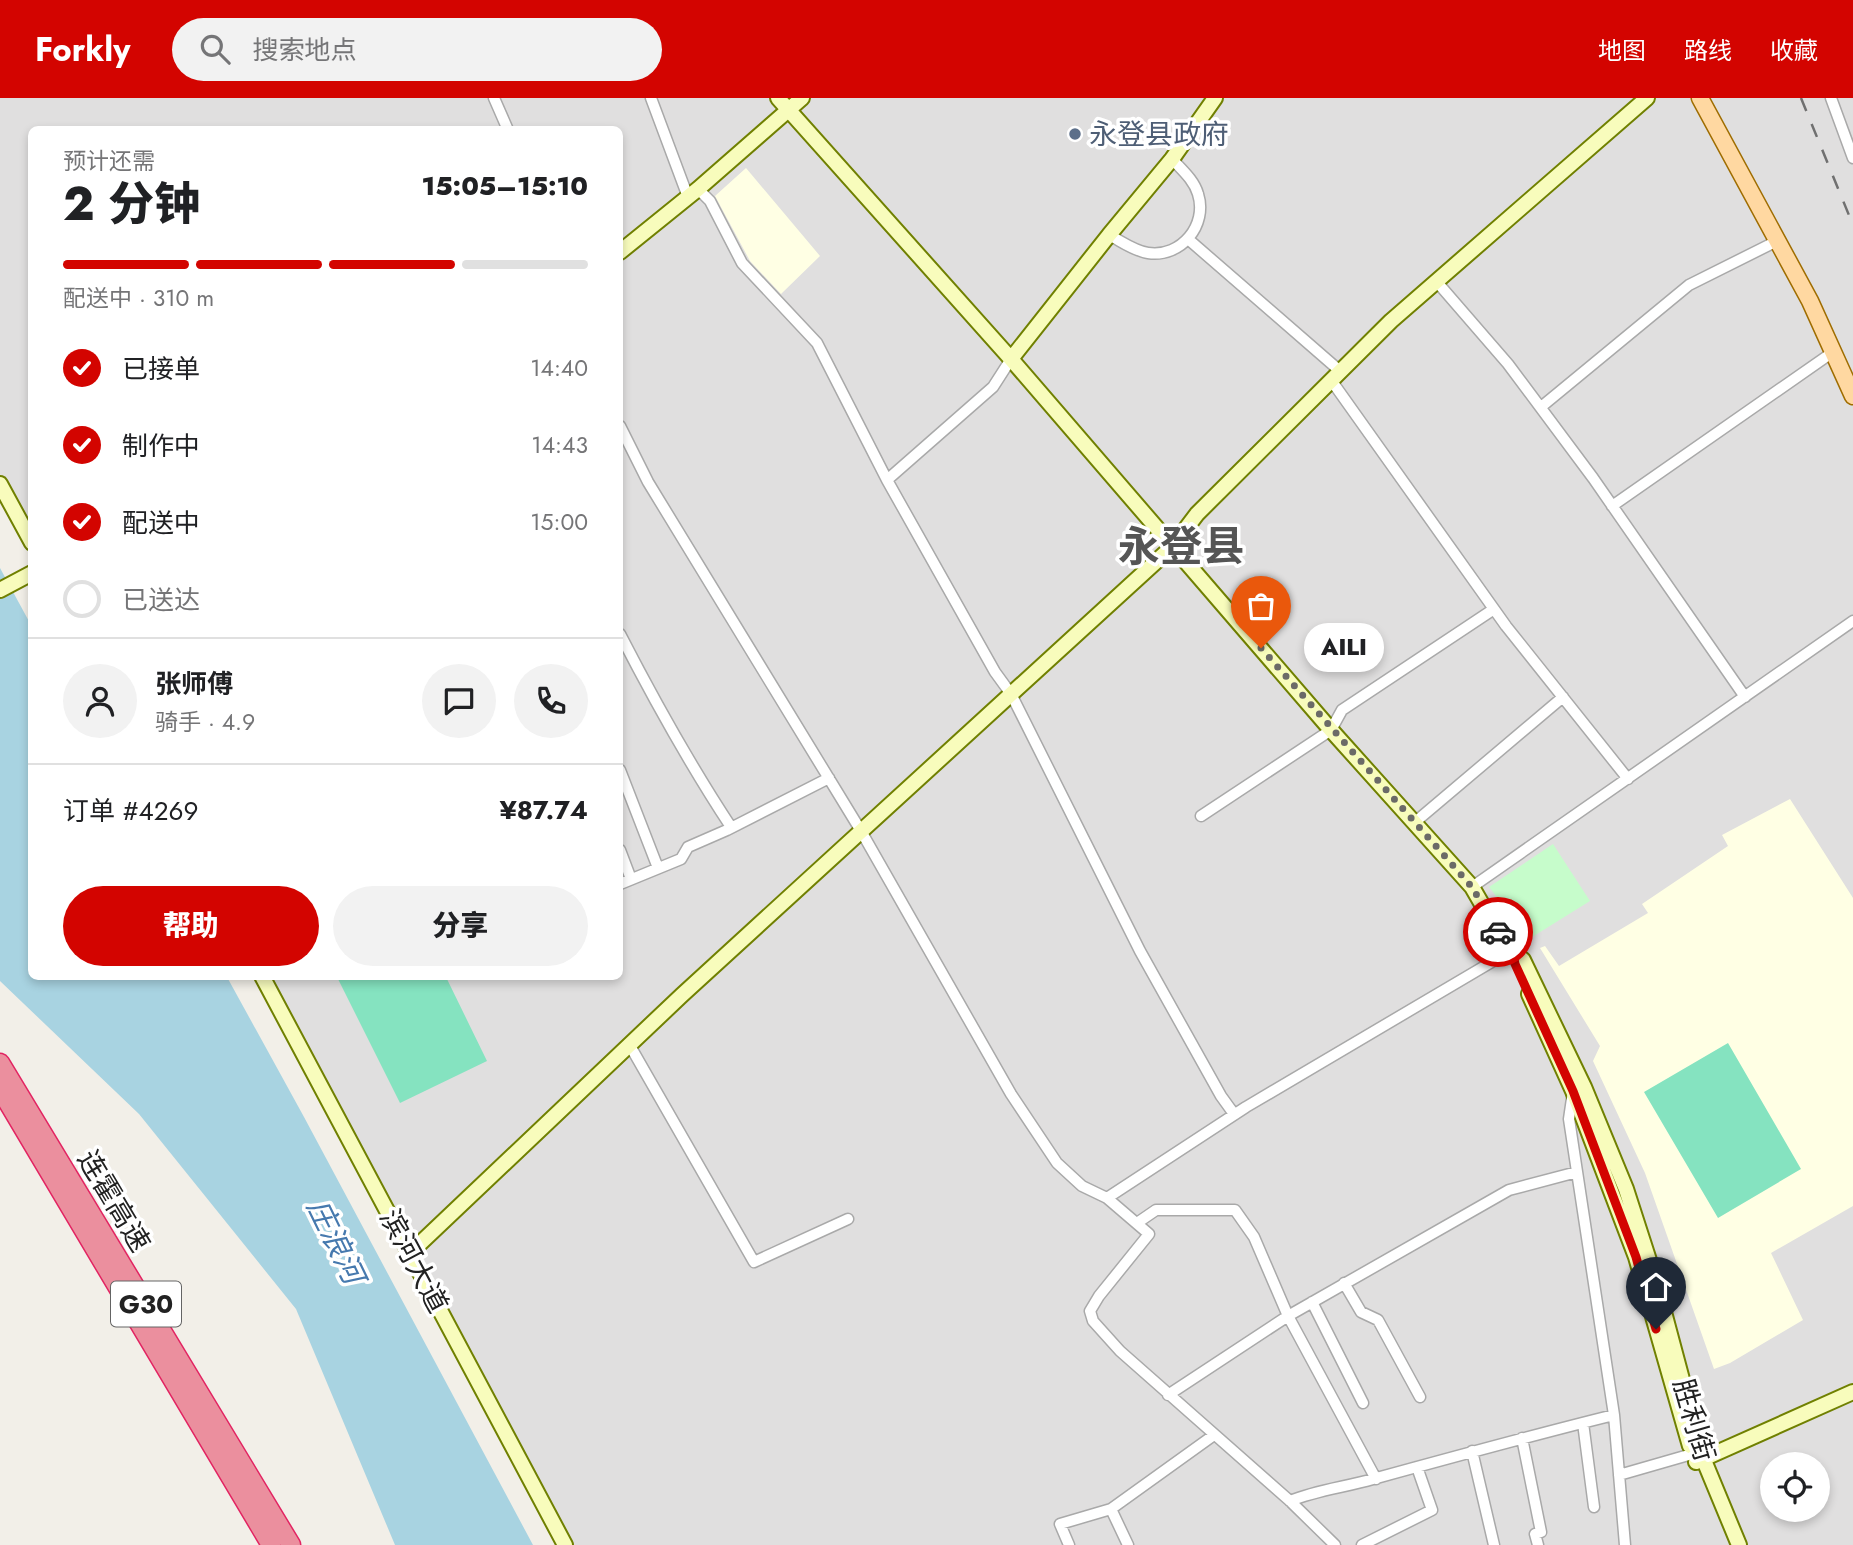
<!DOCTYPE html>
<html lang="zh">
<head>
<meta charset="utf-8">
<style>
	:root { --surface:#fff; --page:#f2f2f2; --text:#202124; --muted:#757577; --line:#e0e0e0; --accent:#d30400 }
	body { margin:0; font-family:Jost,"Noto Sans SC",sans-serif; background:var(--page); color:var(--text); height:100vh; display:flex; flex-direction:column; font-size:26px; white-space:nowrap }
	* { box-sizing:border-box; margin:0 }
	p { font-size:23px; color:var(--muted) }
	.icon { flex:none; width:38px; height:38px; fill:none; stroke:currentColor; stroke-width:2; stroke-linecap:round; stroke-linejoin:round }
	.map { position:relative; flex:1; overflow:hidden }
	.drawer { position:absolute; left:28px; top:28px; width:595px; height:854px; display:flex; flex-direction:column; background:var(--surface); border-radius:10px; box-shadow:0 4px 10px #0003 }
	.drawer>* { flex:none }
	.tools { position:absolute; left:1760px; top:1354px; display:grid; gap:14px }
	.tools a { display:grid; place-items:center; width:70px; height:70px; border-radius:50%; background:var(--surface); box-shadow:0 4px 10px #0003; font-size:35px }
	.pin { position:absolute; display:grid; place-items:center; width:60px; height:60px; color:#fff; margin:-72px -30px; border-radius:50% 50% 50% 0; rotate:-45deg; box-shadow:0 0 7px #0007 }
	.pin .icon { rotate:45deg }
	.courier { position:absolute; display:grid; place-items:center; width:70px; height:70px; margin:-35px; border:5px solid #d30400; border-radius:50%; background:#fff; color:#222; box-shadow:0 2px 9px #0007 }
	.bubble { position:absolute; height:49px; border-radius:24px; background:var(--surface); box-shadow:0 4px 10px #0003; font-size:23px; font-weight:800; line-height:49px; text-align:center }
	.summary em { font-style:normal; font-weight:800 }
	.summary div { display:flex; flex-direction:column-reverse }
	.summary { display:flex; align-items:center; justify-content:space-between; height:119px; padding:0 35px }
	h1 { font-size:46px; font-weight:800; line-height:52px }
	.bar { display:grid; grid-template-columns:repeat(4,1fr); gap:10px 7px; align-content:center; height:84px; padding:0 35px }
	.bar i { height:9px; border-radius:5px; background:var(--line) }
	.bar .selected { background:var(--accent) }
	.bar p { grid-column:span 4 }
	.line { display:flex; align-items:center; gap:18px; padding:0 35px; border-top:2px solid var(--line) }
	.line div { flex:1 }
	.round { display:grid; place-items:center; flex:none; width:74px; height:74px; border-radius:37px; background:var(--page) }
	ol { padding:0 35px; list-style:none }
	li { display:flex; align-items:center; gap:21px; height:77px }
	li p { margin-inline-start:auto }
	li .icon { padding:7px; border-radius:50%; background:var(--accent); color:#fff; stroke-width:4 }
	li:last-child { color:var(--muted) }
	li i { width:38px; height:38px; border:4px solid var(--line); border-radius:50% }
	.button { display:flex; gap:14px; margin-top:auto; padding:14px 35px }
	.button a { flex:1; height:80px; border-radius:42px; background:var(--accent); color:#fff; font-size:28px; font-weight:800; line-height:80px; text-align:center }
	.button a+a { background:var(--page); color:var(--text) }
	header { display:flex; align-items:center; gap:42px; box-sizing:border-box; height:98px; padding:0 35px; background:var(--accent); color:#fff }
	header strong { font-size:33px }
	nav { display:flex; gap:38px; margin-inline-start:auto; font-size:24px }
	.search { width:490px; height:63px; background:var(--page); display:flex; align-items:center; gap:18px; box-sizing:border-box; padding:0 24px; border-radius:38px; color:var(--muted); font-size:26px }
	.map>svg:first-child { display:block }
</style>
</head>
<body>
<header>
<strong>Forkly</strong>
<div class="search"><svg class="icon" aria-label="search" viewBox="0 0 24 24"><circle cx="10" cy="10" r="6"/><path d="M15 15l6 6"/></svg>搜索地点</div>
<nav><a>地图</a><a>路线</a><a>收藏</a></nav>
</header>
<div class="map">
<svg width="1853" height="1447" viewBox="0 0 1853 1447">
	<rect width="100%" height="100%" fill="#f2efe8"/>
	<path fill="#e0dfdf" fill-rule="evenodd" d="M0 0H1853V1447H570L509 1336 272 879 620 878V32H32L31 433 0 377ZM1773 1367H1818V1412H1773Z"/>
	<path fill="#ffffe4" d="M746 70 820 158 781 196 750 163 715 98Z
		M1790 701 1853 800V1108L1771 1155 1803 1222 1730 1265 1714 1271 1645 1075 1593 963 1600 948 1540 850 1545 848 1559 868 1648 815 1642 806 1728 748 1722 737Z"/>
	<path fill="#c6fccb" d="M1553 746 1590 803 1529 841 1489 789Z"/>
	<path fill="#85e3c0" d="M337 879H446L487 963 400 1005Z
		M1728 945 1801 1071 1718 1120 1644 994Z"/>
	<path fill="#a8d3e1" d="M0 470 31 527 32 878 227 879 304 1019 533 1447H395L296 1211 139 1016 0 883Z"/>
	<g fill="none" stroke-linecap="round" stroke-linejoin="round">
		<g stroke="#a9a9a9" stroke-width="13">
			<path id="street" d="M494 0 508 32
				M651 0 688 99
				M1831 0 1853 60
				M698 91 710 103 742 165 817 245 887 382 995 574 1011 596 1140 853 1221 998 1234 1016
				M1109 137C1121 143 1134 153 1148 155 1181 160 1208 127 1198 96 1194 82 1182 72 1172 61
				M1188 141 1340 273
				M1437 184 1508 266 1593 380 1745 599
				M1331 282 1506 528 1628 681
				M1541 309 1689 187 1777 143
				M620 328 648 384 861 733 1011 996 1057 1065 1082 1088 1107 1100 1149 1136 1099 1198 1090 1213 1093 1223 1120 1253 1290 1403 1335 1447
				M887 382 993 289 1011 261
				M1612 408 1833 254
				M620 536C654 602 690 667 731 729
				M620 672 658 770
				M1201 718 1331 632 1342 612 1494 511
				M1414 725 1563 599
				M620 752 631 781
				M620 786 681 761 688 749 727 732 829 680
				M1472 789 1853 523
				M629 946 754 1164 848 1121
				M1573 994 1569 1021 1614 1317 1625 1447
				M1107 1100 1246 1009 1512 852
				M1137 1125 1156 1112H1235L1254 1139 1288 1218 1376 1381
				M1344 1185 1361 1214 1378 1222 1420 1299
				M1312 1204 1363 1305
				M1168 1297 1288 1218 1509 1092 1577 1074
				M1583 1325 1594 1409
				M1522 1340 1541 1434 1535 1436 1538 1447
				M1472 1353 1494 1447
				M1619 1377 1692 1356
				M1290 1403C1317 1392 1346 1389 1373 1381 1453 1359 1533 1337 1614 1317
				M1111 1411 1128 1447
				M1069 1447 1060 1426 1111 1411 1214 1337
				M1362 1447 1432 1412 1417 1369"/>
		</g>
		<g stroke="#708001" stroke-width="18">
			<path id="secondary" d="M778 0 1011 261 1331 632 1472 789 1498 834 1512 852 1523 862 1584 989 1626 1091 1656 1184 1703 1360 1739 1447
				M620 154 698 91 802 0
				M1011 261 1109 137 1172 61 1215 0
				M0 386 32 445
				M0 492 32 475
				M262 878 565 1447
				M1529 896 1573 993 1636 1159 1690 1348
				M410 1155 682 897 1172 449 1197 416 1391 223 1647 0
				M1696 1364 1853 1294"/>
		</g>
		<g stroke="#9f6d00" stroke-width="19">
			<path id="primary" d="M1700 0 1810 203 1853 298"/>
		</g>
		<g stroke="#e22462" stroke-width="21">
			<path id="highway" d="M0 965 291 1447
				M0 991 271 1447"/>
		</g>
		<use href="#street" stroke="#fff" stroke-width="10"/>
		<use href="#secondary" stroke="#f8fcbc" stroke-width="14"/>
		<use href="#primary" stroke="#ffd8a1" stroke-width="16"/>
		<use href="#highway" stroke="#eb8f9e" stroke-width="18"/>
		<path stroke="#707070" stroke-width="2.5" stroke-dasharray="14 14" stroke-linecap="butt" d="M1801 0 1853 127"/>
	</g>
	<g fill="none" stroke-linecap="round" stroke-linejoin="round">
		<path stroke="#6b6a67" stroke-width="7" stroke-dasharray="0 12.6" d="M1261 550 1472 789 1498 834"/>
		<path stroke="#d30400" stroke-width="9" d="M1498 834 1512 852 1515 866 1573 993 1636 1159 1656 1231"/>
	</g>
	<circle fill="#5c6f8a" stroke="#fff" stroke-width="2.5" cx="1075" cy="36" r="7"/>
	<g text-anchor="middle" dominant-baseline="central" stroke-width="7" stroke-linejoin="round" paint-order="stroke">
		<rect fill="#fff" stroke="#646464" stroke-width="2" x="111" y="1183.5" width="70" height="45" rx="5"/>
		<g font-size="26" font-weight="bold" fill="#222">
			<text x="146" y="1206">G30</text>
		</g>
		<g font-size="28" fill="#4e5e75" stroke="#fff" text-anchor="start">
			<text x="1089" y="36">永登县政府</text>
		</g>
		<g font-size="28" fill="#222" stroke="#fff">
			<text transform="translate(114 1103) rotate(59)">连霍高速</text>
			<text transform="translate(414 1163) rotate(62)">滨河大道</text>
			<text transform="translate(1694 1322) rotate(74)">胜利街</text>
		</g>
		<g font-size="30" font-style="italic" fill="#4679ae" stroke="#fff">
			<text transform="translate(336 1143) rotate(64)">庄浪河</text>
		</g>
		<g font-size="42" font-weight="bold" fill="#555" stroke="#fff">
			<text x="1181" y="448">永登县</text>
		</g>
	</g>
</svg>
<div class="tools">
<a><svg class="icon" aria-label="locate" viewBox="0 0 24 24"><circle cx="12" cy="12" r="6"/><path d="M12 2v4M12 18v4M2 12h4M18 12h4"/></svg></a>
</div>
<div class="pin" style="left:1261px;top:550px;background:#ea580c"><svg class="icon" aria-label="bag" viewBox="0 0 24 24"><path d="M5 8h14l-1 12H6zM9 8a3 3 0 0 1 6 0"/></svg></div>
<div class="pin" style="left:1656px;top:1231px;background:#1f2937"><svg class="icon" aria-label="home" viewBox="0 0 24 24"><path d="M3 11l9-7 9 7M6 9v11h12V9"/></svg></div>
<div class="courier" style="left:1498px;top:834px"><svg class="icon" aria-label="car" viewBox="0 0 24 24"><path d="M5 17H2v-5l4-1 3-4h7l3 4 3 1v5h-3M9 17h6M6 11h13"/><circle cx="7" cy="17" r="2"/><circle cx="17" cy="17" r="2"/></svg></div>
<div class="bubble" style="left:1304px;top:525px;width:80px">AILI</div>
<section class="drawer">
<div class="summary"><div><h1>2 分钟</h1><p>预计还需</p></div><em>15:05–15:10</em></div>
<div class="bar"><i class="selected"></i><i class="selected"></i><i class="selected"></i><i></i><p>配送中 · 310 m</p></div>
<ol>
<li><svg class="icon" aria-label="check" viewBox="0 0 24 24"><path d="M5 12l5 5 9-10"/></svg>已接单<p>14:40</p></li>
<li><svg class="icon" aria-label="check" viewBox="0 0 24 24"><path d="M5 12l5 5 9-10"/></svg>制作中<p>14:43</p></li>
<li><svg class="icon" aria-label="check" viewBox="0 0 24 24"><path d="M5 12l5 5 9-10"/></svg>配送中<p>15:00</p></li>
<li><i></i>已送达</li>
</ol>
<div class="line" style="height:126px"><a class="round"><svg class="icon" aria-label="person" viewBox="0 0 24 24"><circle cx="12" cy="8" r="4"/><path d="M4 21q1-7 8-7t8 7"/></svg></a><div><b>张师傅</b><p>骑手 · 4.9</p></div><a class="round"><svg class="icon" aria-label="chat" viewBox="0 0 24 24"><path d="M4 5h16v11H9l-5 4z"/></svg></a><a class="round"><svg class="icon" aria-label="phone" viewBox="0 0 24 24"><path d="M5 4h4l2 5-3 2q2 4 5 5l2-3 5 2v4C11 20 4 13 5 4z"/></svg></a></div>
<div class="line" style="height:91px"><div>订单 #4269</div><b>¥87.74</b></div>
<div class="button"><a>帮助</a><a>分享</a></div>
</section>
</div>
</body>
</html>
